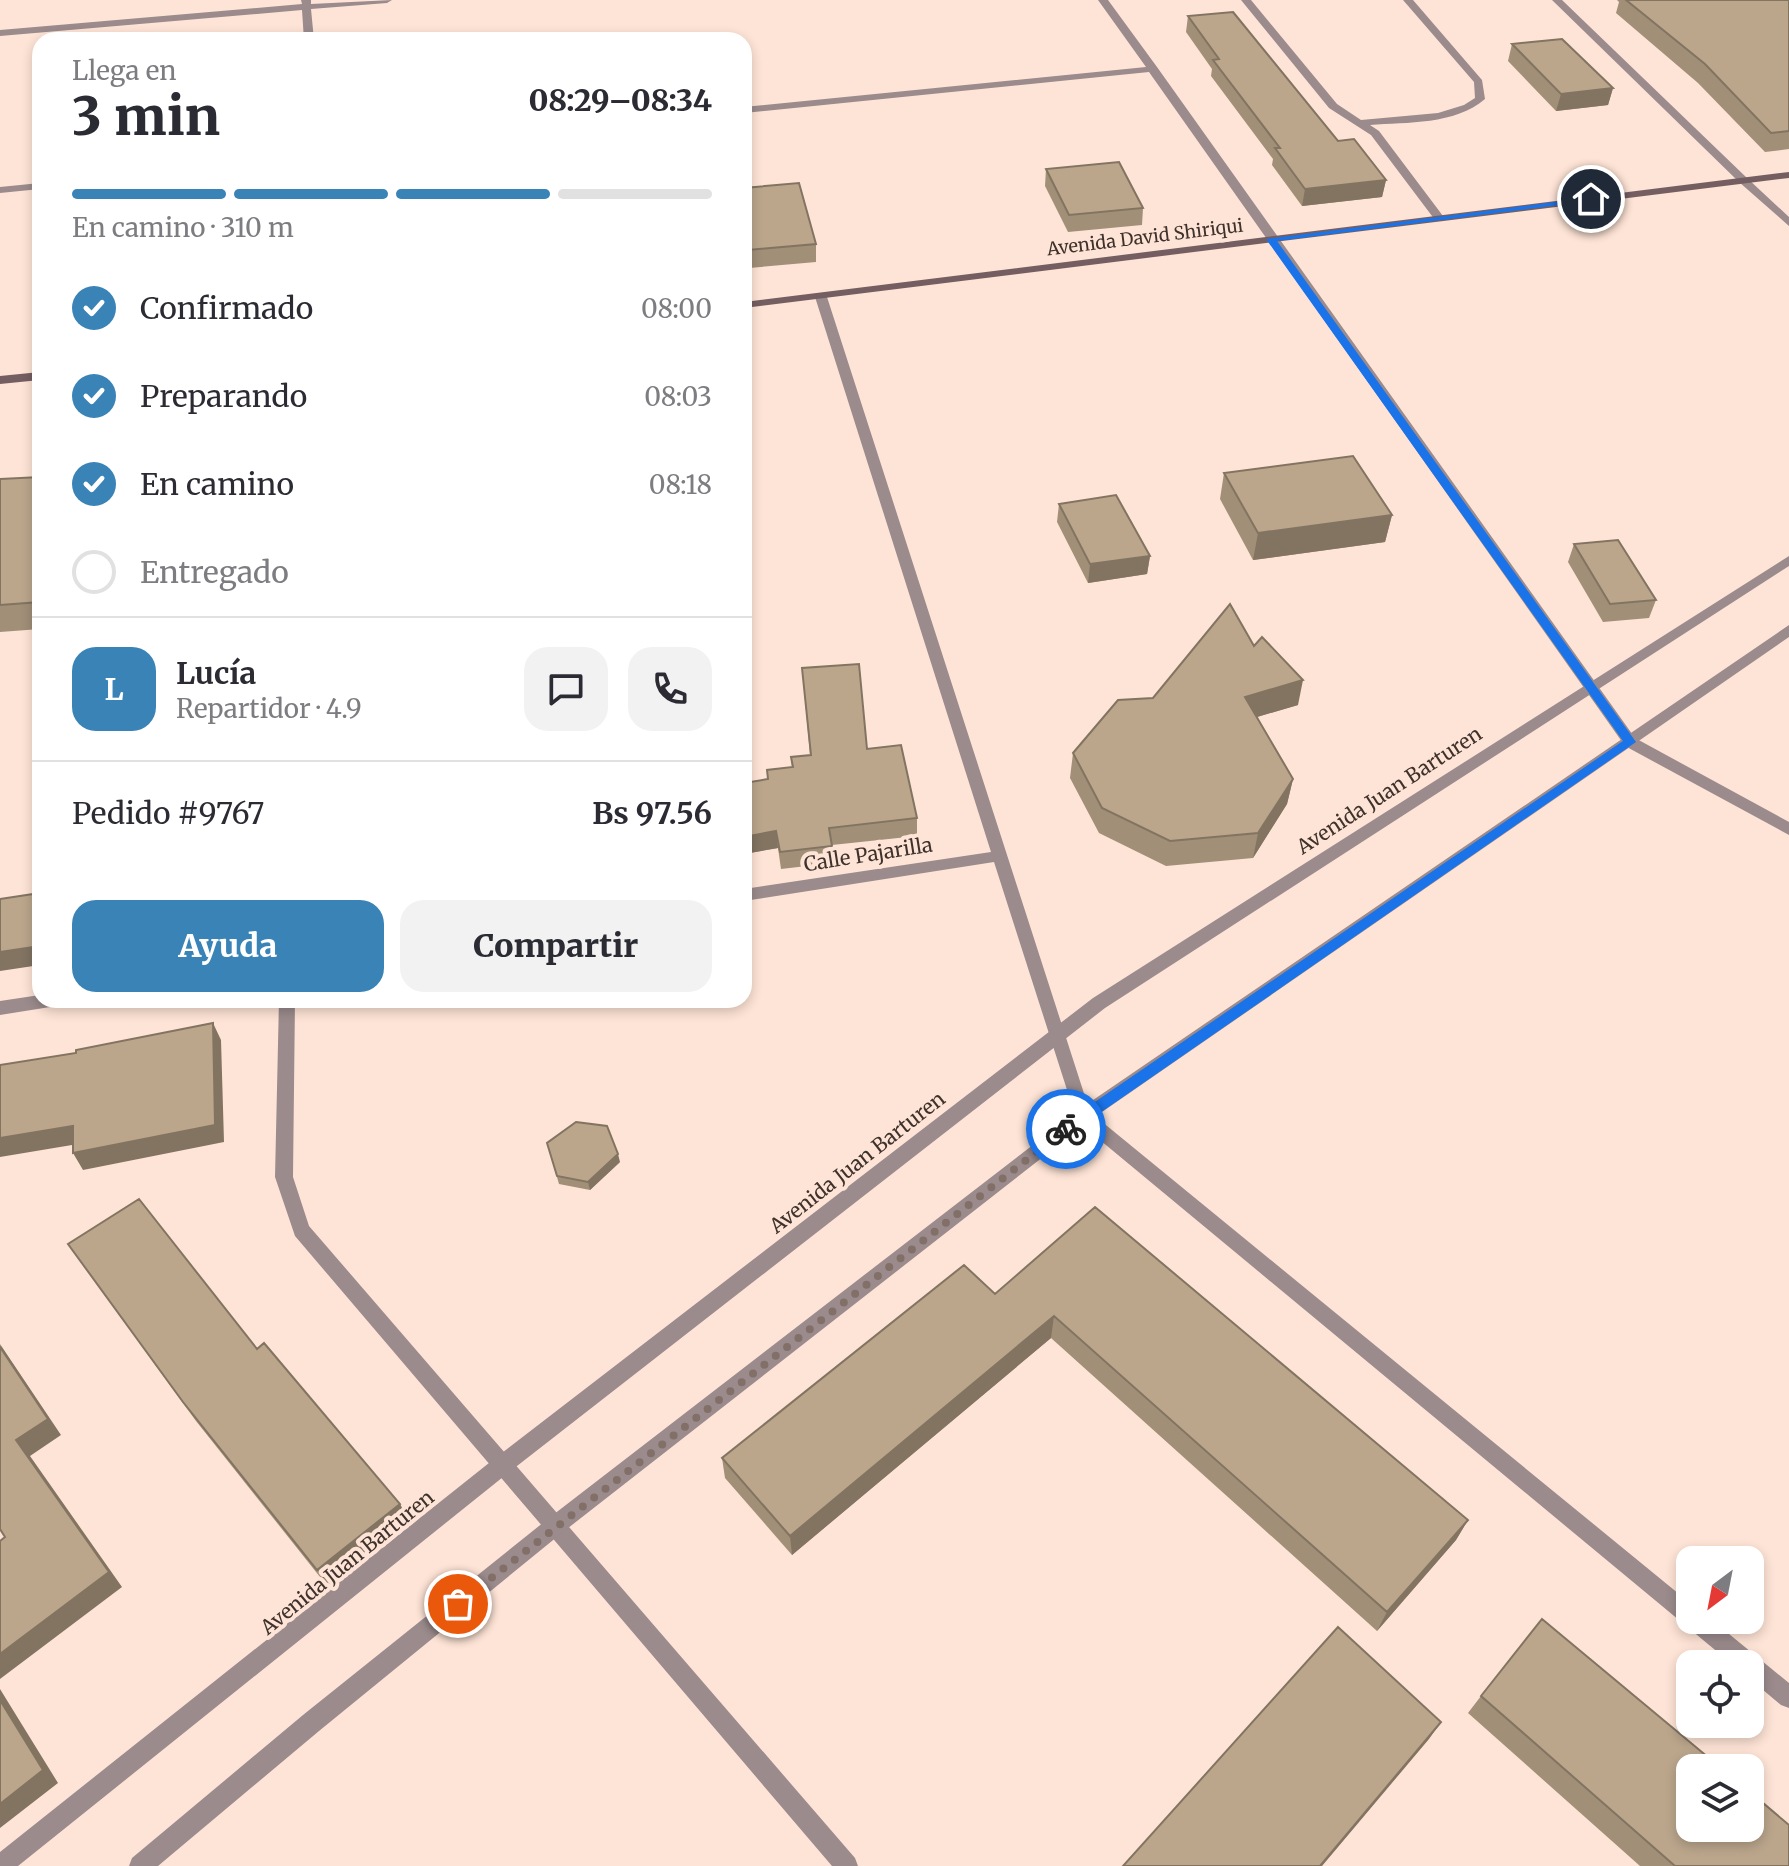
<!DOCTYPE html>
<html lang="es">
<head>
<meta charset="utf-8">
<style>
	:root { --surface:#fff; --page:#f2f2f3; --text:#2b2b33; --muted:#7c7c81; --line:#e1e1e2; --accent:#3983b7 }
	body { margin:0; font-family:Merriweather,serif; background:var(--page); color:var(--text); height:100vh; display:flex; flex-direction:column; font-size:30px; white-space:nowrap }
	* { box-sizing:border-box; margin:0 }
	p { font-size:26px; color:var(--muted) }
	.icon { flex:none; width:44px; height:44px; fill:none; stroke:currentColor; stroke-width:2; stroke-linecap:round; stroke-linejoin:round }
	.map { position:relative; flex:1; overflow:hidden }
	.side { position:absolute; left:32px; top:32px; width:720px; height:976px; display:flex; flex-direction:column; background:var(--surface); border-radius:24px; box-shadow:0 4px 12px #0003 }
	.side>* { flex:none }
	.needle { width:52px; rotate:212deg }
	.buttons { position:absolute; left:1676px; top:1546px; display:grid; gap:16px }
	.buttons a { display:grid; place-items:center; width:88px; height:88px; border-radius:16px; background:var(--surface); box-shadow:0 4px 12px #0003; font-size:40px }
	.pin { position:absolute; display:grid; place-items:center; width:68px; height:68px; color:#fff; margin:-34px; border:4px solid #fff; border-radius:50%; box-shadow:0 2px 8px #0007 }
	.courier { position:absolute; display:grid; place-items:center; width:80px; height:80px; margin:-40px; border:6px solid #1a73e8; border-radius:50%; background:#fff; color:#222; box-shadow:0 2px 10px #0007 }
	.summary em { font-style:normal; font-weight:800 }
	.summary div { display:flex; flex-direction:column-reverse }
	.summary { display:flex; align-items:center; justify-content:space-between; height:136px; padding:0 40px }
	h1 { font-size:52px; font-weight:800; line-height:60px }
	.bar { display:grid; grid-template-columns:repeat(4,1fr); gap:12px 8px; align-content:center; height:96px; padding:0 40px }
	.bar i { height:10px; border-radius:6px; background:var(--line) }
	.bar .current { background:var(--accent) }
	.bar p { grid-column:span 4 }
	.line { display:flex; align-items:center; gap:20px; padding:0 40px; border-top:2px solid var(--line) }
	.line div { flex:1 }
	.round { display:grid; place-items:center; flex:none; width:84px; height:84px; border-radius:24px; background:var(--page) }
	ol { padding:0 40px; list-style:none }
	li { display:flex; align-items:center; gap:24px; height:88px }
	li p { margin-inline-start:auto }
	li .icon { padding:8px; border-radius:50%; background:var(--accent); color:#fff; stroke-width:4 }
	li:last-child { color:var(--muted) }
	li i { width:44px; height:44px; border:4px solid var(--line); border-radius:50% }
	.cta { display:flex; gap:16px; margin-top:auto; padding:16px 40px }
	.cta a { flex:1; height:92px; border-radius:24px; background:var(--accent); color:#fff; font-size:32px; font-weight:800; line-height:92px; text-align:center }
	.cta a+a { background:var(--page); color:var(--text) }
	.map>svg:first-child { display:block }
</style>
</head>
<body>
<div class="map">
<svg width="1789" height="1866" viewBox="0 0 1789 1866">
	<rect width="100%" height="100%" fill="#fee4d6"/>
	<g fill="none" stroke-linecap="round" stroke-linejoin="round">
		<path fill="#9b8b8d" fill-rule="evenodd" d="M1241 0H1251L1337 104 1361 120 1438 113 1464 105 1475 98 1474 82 1403 0H1413L1482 80 1485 99C1455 125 1407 122 1370 125L1379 131 1443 216V220H1435L1371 135 1329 108Z"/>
		<path fill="#9b8b8d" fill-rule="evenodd" d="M301 0H311V4L392 0 387 3 311 9 314 40H304L302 10 0 36V30L302 4Z
			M1098 0H1108L1157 67 1635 738 1789 822V835L1625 746 1149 72 744 113V107L1146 67Z
			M1739 178H1747L1789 217V226L1739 182Z
			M40 183V189L0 193V187Z
			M821 294 827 297 1090 1112 1690 1603V1620H1712L1789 1683V1708L1781 1705 1750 1679V1664H1732L1077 1121 994 862 744 901V889L991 852 815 297Z
			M40 995V1000H58L56 1005 50 1007 0 1015V1001Z
			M279 1000H295L293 1177 309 1226 855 1858 858 1866H832L295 1236 275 1177Z"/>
		<path fill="#9b8b8d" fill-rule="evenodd" d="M1552 0H1562L1747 178V182H1739Z
			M1789 556V566L1105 1008 508 1473 18 1866H0V1852L494 1459 1093 998Z
			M1789 625V637L1089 1121 563 1532 319 1731 158 1866H129L132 1858 303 1715 549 1518 1077 1111Z"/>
		<path fill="#755e62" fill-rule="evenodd" d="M1789 172V178L744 308V302Z
			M40 372V380L0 384V376Z"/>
	</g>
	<path fill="#a18f78" d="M1617 0H1789V149L1765 152 1698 83 1616 13 1619 2Z
		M1188 16 1386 180 1382 197 1302 206 1272 165 1273 159 1211 76 1212 69 1186 32Z
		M1512 44 1613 88 1608 105 1556 111 1508 61Z
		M1046 169 1143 208 1142 225 1068 232 1045 186Z
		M744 188 816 244V262L749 268 744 244Z
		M1224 473 1392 515 1385 542 1253 560 1220 499Z
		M40 477V629L0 632V479Z
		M1059 504 1150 556 1147 574 1088 583 1057 522Z
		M1574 544 1656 600 1649 618 1603 622 1568 562Z
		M802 668 867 749 917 818V836L832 845 833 863 781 869 778 848 744 854V783L767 779V770L792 768 791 757 810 755Z
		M1153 698 1298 705 1257 717 1293 779 1287 804 1253 858 1166 866 1099 833 1070 778 1073 753Z
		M547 1143 620 1162 590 1190 559 1184Z
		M1095 1207 1468 1520 1456 1540 1377 1631 1051 1338 792 1555 725 1478 722 1458 995 1294Z
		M68 1244 257 1349 400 1504 409 1522 328 1587 196 1421Z
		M1481 1696 1789 1866H1640L1468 1713Z"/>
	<path fill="#837462" d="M1613 88 1608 105 1556 111 1561 94Z
		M1386 180 1382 197 1302 206 1305 189Z
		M1392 515 1385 542 1253 560 1258 533Z
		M1150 556 1147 574 1088 583 1090 564Z
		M1303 680 1298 705 1240 722 1245 697Z
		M1293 779 1287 804 1253 858 1258 833Z
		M776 831 778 848 744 854V837Z
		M40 946V965L0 971V952Z
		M213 1023 221 1040 224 1142 83 1170 73 1153Z
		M73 1126 84 1143 0 1157V1138Z
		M618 1154 620 1162 590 1190 588 1182Z
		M1054 1316 1051 1338 792 1555 790 1536Z
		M0 1344 61 1435 30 1456 122 1587 0 1679V1654L16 1440Z
		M400 1504 409 1522 328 1587 317 1570Z
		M1468 1520 1456 1540 1377 1631 1387 1612Z
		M0 1689 58 1783 0 1828Z
		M1441 1722 1429 1739 1322 1866H1320Z"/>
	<path fill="#bba68c" stroke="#837462" stroke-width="2" d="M1626 0H1789V131L1771 133 1705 64Z
		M1233 12 1338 141 1354 139 1386 180 1305 189 1275 148H1280L1213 60 1219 59 1188 16Z
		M1562 39 1613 88 1561 94 1512 44Z
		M1119 162 1143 208 1069 215 1046 169Z
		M799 183 816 244 748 250 744 232V188Z
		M1353 456 1392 515 1258 533 1224 473Z
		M40 477V602L0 605V479Z
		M1116 495 1150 556 1090 564 1059 504Z
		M1618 540 1656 600 1610 604 1574 544Z
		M1230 604 1254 646 1262 637 1303 680 1245 697 1293 779 1258 833 1170 841 1102 808 1073 753 1118 700 1153 698Z
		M859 664 867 749 901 745 917 818 829 828 832 846 780 852 776 831 744 837V783L768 779 767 770 793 767 791 757 811 755 802 668Z
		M40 893V946L0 952V899Z
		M213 1023 215 1125 73 1153V1126L0 1138V1065L76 1053V1050Z
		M576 1122 607 1126 618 1154 588 1182 557 1176 547 1143Z
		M139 1199 257 1349 264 1343 400 1504 317 1570 183 1402 68 1244Z
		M1095 1207 1468 1520 1387 1612 1054 1316 790 1536 722 1458 964 1265 995 1294Z
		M0 1347 48 1419 16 1440 109 1572 0 1654V1541L5 1537 0 1529Z
		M1542 1619 1721 1768H1690V1828H1750V1792L1789 1825V1866H1675L1481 1696Z
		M1338 1627 1441 1722 1320 1866H1123Z
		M0 1700 43 1770 0 1804Z"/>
	<path fill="#1a73e8" d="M1594 197 1591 201 1277 241 1636 742 1071 1133H1061V1125L1623 741 1266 239Z"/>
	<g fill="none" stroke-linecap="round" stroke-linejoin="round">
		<path stroke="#827068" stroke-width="8" stroke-dasharray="0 14.4" d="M458 1604 1066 1129"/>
	</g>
	<g text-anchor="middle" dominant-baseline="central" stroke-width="8" stroke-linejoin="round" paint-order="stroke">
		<g font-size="18" fill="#3f322c" stroke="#fee4d6">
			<text transform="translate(1145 237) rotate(-7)">Avenida David Shiriqui</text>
		</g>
		<g font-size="20" fill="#3f322c" stroke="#fee4d6">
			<text transform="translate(1389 790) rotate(-33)">Avenida Juan Barturen</text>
			<text transform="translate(868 854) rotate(-9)">Calle Pajarilla</text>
			<text transform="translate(857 1162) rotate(-38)">Avenida Juan Barturen</text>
			<text transform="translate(347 1562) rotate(-39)">Avenida Juan Barturen</text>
		</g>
	</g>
</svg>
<div class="buttons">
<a><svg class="needle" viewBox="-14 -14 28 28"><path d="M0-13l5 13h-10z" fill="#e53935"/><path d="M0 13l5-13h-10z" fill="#7c7c81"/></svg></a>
<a><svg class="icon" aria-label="locate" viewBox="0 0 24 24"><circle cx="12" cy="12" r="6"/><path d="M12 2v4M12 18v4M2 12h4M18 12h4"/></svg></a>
<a><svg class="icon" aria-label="layers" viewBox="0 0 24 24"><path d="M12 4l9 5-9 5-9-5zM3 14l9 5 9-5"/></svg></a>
</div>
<div class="pin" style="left:458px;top:1604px;background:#ea580c"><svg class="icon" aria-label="bag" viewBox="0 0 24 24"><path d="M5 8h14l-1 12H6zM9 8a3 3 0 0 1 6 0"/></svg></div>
<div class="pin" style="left:1591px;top:199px;background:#1f2937"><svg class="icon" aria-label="home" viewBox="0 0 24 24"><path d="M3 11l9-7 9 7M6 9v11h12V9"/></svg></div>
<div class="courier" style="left:1066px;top:1129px"><svg class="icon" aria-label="bike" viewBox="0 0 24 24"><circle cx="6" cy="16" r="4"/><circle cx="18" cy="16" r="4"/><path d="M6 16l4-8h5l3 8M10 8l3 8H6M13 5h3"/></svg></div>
<section class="side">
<div class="summary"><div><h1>3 min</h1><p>Llega en</p></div><em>08:29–08:34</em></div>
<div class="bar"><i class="current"></i><i class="current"></i><i class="current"></i><i></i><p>En camino · 310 m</p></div>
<ol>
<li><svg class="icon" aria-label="check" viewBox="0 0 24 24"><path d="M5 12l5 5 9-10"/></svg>Confirmado<p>08:00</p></li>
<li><svg class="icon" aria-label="check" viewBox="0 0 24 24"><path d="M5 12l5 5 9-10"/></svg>Preparando<p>08:03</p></li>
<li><svg class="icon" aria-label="check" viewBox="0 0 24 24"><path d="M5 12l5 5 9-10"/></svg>En camino<p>08:18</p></li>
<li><i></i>Entregado</li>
</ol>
<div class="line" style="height:144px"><b class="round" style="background:var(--accent);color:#fff">L</b><div><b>Lucía</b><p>Repartidor · 4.9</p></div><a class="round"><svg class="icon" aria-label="chat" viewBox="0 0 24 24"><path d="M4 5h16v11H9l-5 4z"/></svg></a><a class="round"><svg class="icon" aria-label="phone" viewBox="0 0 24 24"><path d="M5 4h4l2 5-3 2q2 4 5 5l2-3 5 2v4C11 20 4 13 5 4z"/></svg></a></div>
<div class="line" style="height:104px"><div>Pedido #9767</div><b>Bs 97.56</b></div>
<div class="cta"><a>Ayuda</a><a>Compartir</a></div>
</section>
</div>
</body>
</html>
